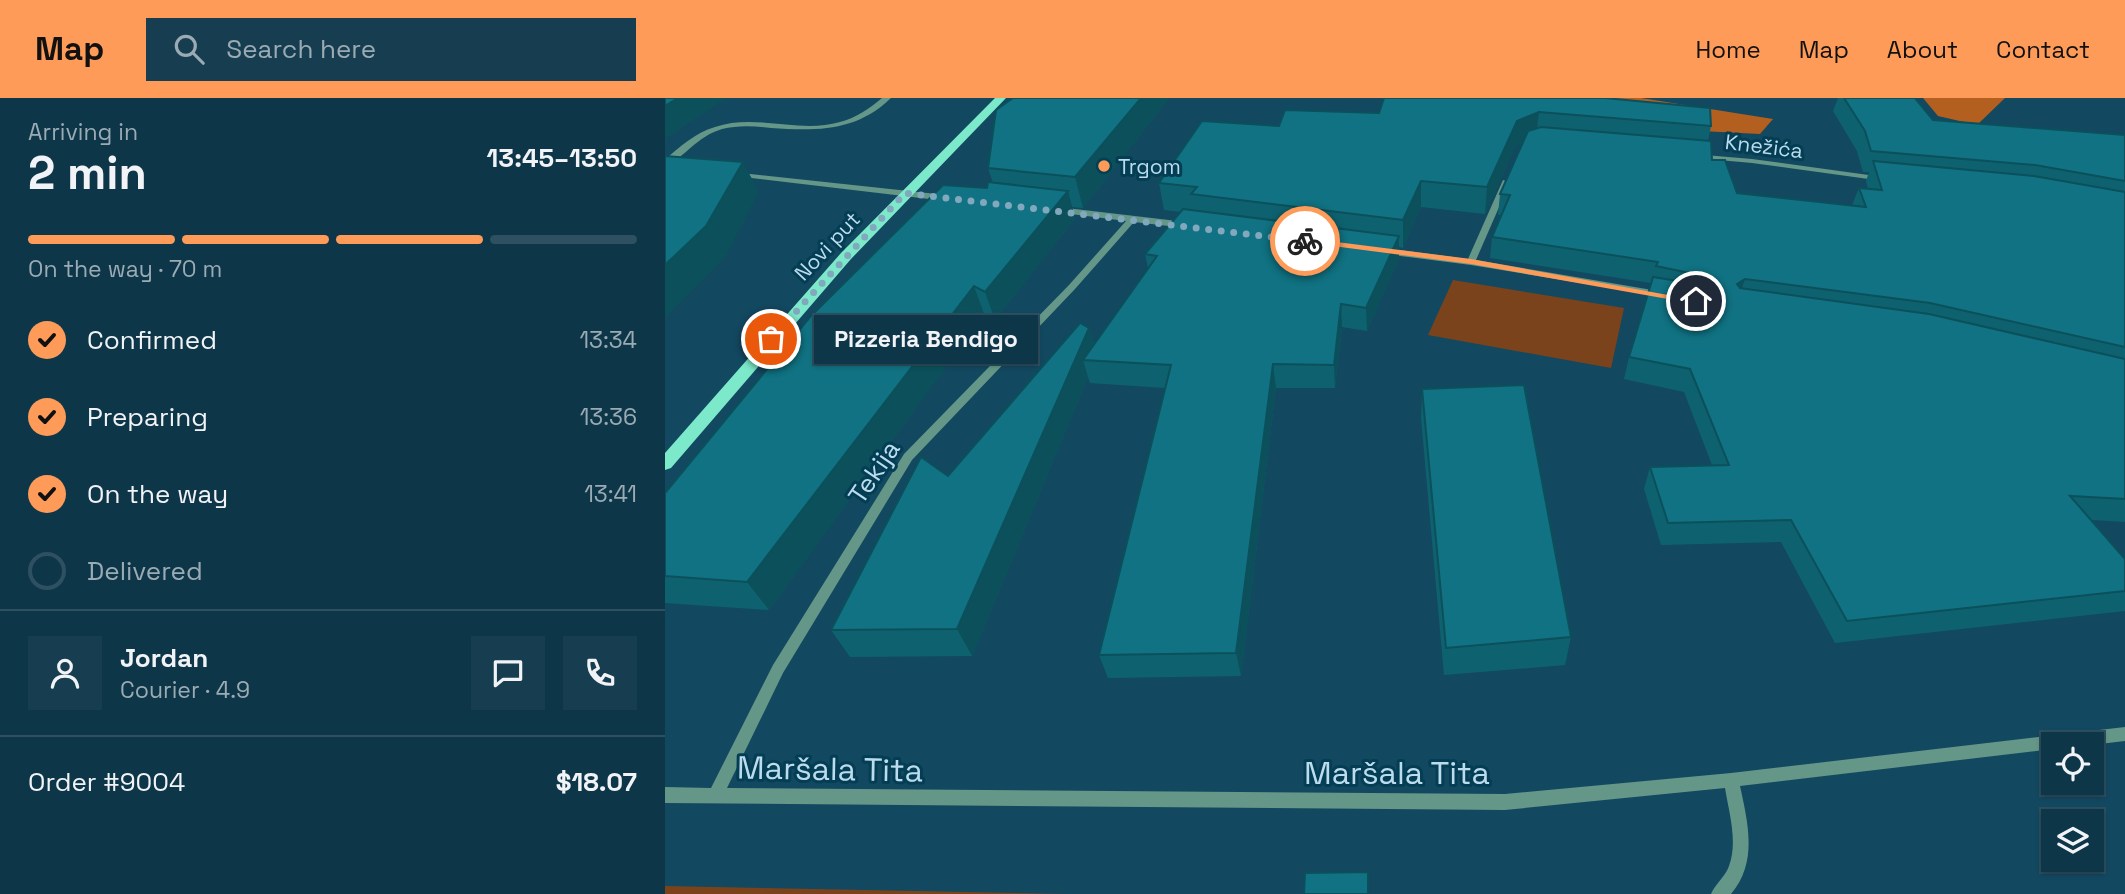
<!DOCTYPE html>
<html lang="en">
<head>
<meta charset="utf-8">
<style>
	:root { --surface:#0e3649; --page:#173e50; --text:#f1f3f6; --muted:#9babb4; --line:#2e5061; --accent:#fe9b59 }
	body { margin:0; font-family:"Space Grotesk",sans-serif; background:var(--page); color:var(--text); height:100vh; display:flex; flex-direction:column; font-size:26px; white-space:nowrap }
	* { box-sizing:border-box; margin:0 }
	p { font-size:23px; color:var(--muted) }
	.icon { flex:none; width:38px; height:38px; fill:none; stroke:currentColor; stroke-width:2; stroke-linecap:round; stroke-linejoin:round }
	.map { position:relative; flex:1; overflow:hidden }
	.side { display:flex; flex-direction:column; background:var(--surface); width:665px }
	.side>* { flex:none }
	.buttons { position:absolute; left:1376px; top:634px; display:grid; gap:14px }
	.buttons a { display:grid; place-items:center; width:63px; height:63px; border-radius:0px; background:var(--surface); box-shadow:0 2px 5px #0004,0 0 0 2px var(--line); font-size:35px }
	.pin { position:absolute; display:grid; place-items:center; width:60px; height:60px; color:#fff; margin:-30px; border:4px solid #fff; border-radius:50%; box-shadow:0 2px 7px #0007 }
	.courier { position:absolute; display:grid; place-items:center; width:70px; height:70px; margin:-35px; border:5px solid #fe9b59; border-radius:50%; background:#fff; color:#222; box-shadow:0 2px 9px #0007 }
	.bubble { position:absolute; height:49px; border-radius:0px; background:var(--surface); box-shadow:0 2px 5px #0004,0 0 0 2px var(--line); font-size:23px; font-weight:700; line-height:49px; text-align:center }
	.headline em { font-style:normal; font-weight:700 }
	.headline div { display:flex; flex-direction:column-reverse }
	.headline { display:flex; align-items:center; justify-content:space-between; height:119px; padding:0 28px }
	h1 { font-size:46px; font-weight:700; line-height:52px }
	.bar { display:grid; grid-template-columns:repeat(4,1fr); gap:10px 7px; align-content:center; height:84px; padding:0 28px }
	.bar i { height:9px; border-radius:5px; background:var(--line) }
	.bar .on { background:var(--accent) }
	.bar p { grid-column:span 4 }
	.line { display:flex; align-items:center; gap:18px; padding:0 28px; border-top:2px solid var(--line) }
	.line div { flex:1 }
	.round { display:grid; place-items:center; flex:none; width:74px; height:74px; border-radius:0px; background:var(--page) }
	ol { padding:0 28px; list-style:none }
	li { display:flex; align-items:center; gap:21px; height:77px }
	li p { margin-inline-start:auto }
	li .icon { padding:7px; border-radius:50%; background:var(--accent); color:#111; stroke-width:4 }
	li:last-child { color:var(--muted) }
	li i { width:38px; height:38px; border:4px solid var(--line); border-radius:50% }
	header { display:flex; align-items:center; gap:42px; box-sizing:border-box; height:98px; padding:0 35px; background:var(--accent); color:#111 }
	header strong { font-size:33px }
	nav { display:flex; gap:38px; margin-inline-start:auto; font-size:24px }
	.search { width:490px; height:63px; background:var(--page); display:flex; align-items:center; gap:18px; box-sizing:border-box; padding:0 24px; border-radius:0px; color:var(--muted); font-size:26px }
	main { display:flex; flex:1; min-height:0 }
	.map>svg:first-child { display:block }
</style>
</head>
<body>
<header>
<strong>Map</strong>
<div class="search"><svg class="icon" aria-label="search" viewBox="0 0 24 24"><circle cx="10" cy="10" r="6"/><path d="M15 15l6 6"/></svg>Search here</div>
<nav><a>Home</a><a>Map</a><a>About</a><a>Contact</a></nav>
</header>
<main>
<section class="side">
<div class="headline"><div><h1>2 min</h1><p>Arriving in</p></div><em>13:45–13:50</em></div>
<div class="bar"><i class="on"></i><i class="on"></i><i class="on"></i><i></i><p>On the way · 70 m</p></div>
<ol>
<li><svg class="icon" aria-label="check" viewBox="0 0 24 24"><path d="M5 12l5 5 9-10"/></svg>Confirmed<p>13:34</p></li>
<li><svg class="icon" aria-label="check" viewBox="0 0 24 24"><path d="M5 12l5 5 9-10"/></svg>Preparing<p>13:36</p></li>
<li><svg class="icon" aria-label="check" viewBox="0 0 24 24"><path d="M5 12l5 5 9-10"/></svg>On the way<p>13:41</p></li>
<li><i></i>Delivered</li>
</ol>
<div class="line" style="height:126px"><a class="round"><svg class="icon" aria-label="person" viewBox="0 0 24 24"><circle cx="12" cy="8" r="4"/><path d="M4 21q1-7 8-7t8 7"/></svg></a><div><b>Jordan</b><p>Courier · 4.9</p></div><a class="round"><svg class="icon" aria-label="chat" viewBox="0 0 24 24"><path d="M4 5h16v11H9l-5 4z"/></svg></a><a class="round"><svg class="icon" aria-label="phone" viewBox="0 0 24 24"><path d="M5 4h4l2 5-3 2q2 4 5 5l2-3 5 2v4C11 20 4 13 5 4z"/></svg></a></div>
<div class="line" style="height:91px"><div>Order #9004</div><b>$18.07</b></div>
</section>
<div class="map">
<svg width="1460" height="796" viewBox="0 0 1460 796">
	<rect width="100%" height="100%" fill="#134861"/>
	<path fill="#7b431b" d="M788 182 959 210 946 270 763 237Z
		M0 788 400 796H0Z"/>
	<path fill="#b35f1f" d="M938 0H976L1108 21 1095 36 1036 33Z
		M1258 0H1340L1312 27 1273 18Z"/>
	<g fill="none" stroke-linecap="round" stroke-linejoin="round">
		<path fill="#649787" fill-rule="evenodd" d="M217 0H226C191 34 151 33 106 30 90 28 73 27 57 31 31 39 20 59 0 69V62C14 49 30 35 50 29 90 15 134 36 175 24 191 20 205 10 217 0Z
			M1028 56 1087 61 1218 79 1222 81 1218 83 1087 65 1031 60H1028Z
			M67 74 281 97 285 100 281 103 70 78 66 76Z
			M838 82 845 84 811 162 999 194 1002 195V199L806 167 720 156 715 153 720 150 803 161Z
			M393 109 521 124 525 127 521 130 469 124 410 191 247 362 118 575 62 690 840 696 1066 675 1460 629V643L1426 647 1388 646V651L1075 688C1083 725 1093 764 1066 796H1046C1051 785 1060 779 1064 768 1073 743 1064 715 1060 690L840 712 0 705V689L46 690 108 567 239 356 404 187 461 123 390 114 389 112Z"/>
		<path fill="#7ce9ca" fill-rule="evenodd" d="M330 0H341L186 161 6 370 0 372V355L176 155Z"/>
	</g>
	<path fill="#0e6270" d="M348 0H504L418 110 407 109 410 120 330 222 319 216 104 512 0 505V395L328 85 323 70Z
		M719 0 1046 28 1043 43 1047 62 1072 95 1187 107 1194 90 1203 91 1201 83 1204 74H1198L1192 53 1168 13 1173 0H1250L1268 22 1460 37V424L1427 422 1460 461V513L1170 545 1116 444 996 447 979 391 985 369 1047 367 1019 294 959 281 964 259 986 185 825 160 827 139 836 117H833L835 96 858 45 850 49 820 116 756 109 738 150 734 149V160L702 233 677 229 670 290H611L576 578 443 580 434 557 500 290 425 285 423 279 307 558 185 559 166 532 283 378 424 230 429 247 483 170 480 156 516 114 499 112 494 85 614 28 714 15Z
		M757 291 906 539 900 567 779 577 756 320Z"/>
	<path fill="#0b505b" d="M13 0H62L0 41V8Z
		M476 0H504L418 110 410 79Z
		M874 14 871 40 850 49 820 116 822 89 852 23Z
		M78 64 94 94 60 160 0 220V167Z
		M756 83V109L738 150V122Z
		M403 93 410 120 330 222 320 194Z
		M734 138V160L702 233 701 210Z
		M1080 181 1073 202 1072 186Z
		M309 188 319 216 104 512 82 484Z
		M676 206 677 229 670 290 669 267Z
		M424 230 432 258 418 262 423 279 307 558 292 531Z
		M608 266 611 290 576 578 571 555Z"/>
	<path fill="#107282" stroke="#0b505b" stroke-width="2" d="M0 0H13L0 8Z
		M348 0H476L410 79 323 70 331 12Z
		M719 0H940L1045 10 1046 28 874 14 852 23 822 89 756 83 738 122 526 96 532 89 494 85 537 23 614 28 620 12 714 15Z
		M1179 0H1250L1268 22 1460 37V83L1370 67 1206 53 1200 33Z
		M876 29 1046 43 1047 62H1060L1072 95 1201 109 1194 90 1217 92 1208 63 1369 78 1460 94V249L1265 205 1080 181 1072 186 1075 190 1264 216 1460 261V401L1405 398 1460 461V493L1182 523 1126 422 1003 425 985 369 1064 367 1025 271 964 259 988 179 1037 187 1043 183 1044 179 991 168 993 164 827 139 845 97 835 96 863 33Z
		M0 58 78 64 41 128 0 167Z
		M323 84 403 93 320 194 309 188 82 484 0 478V395L145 219 278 87 322 90Z
		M518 111 734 138 701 210 676 206 669 267 608 266 571 555 434 557 506 267 418 262 492 158 480 156Z
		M415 225 424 230 292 531 166 532 256 359 283 378Z
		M859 287 906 539 781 550 757 291Z
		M703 774V796H639L640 775Z"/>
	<path fill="#fe9b59" d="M640 140 806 161 1036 203 1031 206 806 166 637 144Z"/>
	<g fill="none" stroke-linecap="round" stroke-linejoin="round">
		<path stroke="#81a8bd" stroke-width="7" stroke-dasharray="0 12.6" d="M106 241 240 95 640 143"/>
	</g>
	<circle fill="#fe9b59" stroke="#033e55" stroke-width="2.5" cx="439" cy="68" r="7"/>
	<g text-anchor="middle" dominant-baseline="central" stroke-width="6" stroke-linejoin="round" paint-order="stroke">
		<g font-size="21" fill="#bcdcee" stroke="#033e55">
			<text transform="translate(1099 48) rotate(7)">Knežića</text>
			<text transform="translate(162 148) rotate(-47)">Novi put</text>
		</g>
		<g font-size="21" fill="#bcdcee" stroke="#033e55" text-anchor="start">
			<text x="453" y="68">Trgom</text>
		</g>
		<g font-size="26" fill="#bcdcee" stroke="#033e55">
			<text transform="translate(209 374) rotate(-56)">Tekija</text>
		</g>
		<g font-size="32" fill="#bcdcee" stroke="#033e55">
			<text transform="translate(165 671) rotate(1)">Maršala Tita</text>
			<text x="732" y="675">Maršala Tita</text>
		</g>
	</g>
</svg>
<div class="buttons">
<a><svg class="icon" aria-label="locate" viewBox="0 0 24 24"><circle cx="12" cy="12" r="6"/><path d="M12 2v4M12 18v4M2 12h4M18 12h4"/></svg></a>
<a><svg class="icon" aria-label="layers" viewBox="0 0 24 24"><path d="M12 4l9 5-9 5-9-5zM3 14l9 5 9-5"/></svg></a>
</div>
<div class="pin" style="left:106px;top:241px;background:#ea580c"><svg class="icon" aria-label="bag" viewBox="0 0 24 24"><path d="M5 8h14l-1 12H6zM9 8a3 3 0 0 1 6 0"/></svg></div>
<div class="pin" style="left:1031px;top:203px;background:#1f2937"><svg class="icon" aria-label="home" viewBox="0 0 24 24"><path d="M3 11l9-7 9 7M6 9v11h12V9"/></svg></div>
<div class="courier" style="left:640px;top:143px"><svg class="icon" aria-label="bike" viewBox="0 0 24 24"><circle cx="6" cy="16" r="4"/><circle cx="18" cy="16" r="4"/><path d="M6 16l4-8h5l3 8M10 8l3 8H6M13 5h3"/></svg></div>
<div class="bubble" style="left:149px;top:217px;width:224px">Pizzeria Bendigo</div>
</div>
</main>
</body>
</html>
